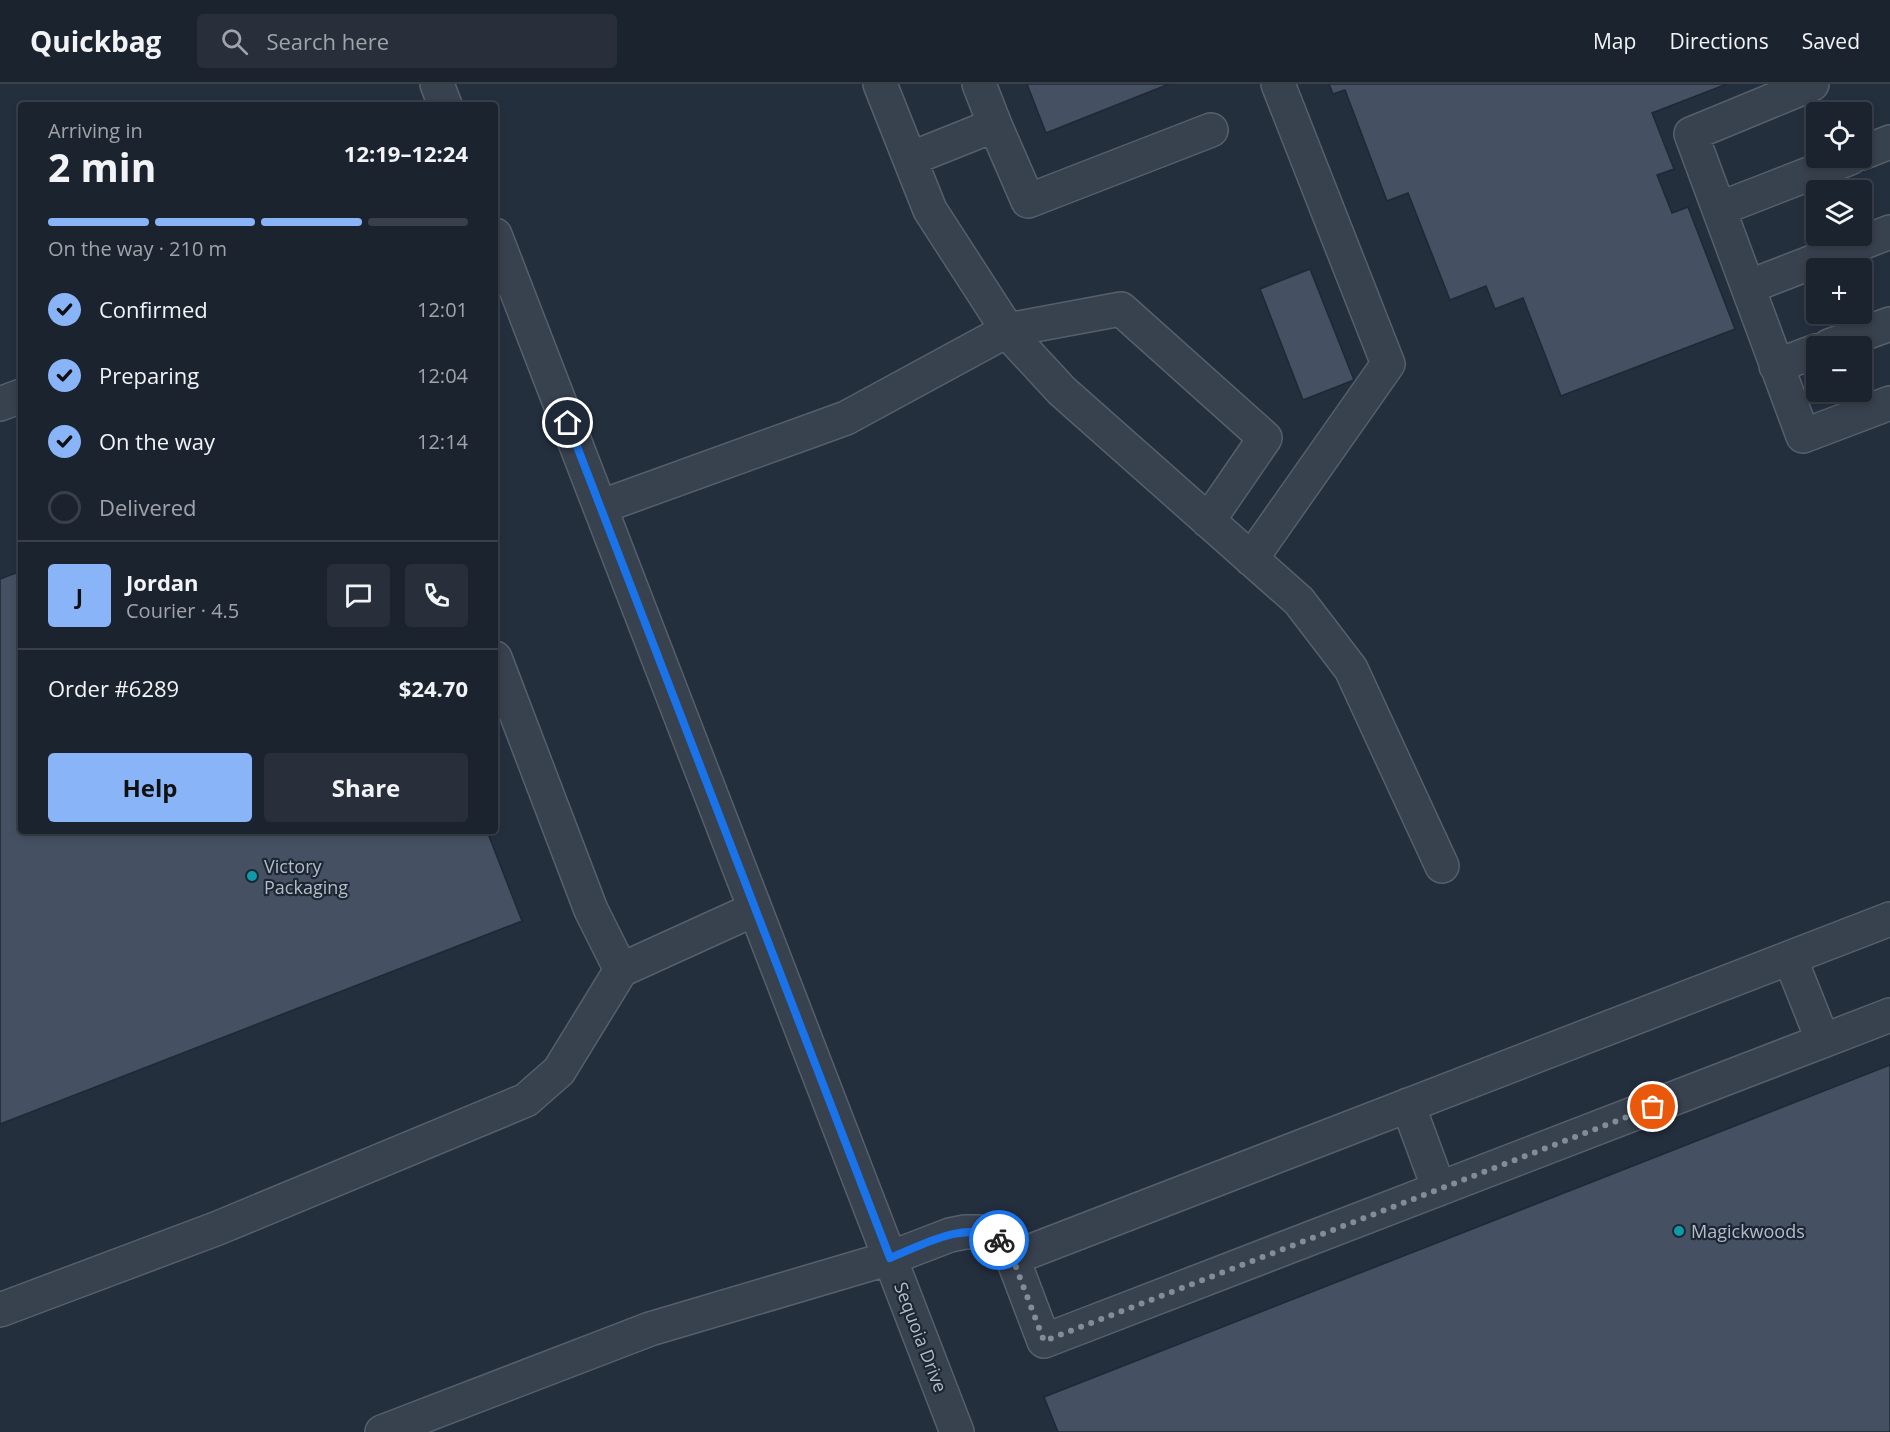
<!DOCTYPE html>
<html lang="en">
<head>
<meta charset="utf-8">
<style>
	:root { --surface:#1b232e; --page:#282f3a; --text:#f1f3f6; --muted:#a0a4aa; --line:#39404a; --accent:#8ab4f8 }
	body { margin:0; font-family:"Open Sans",sans-serif; background:var(--page); color:var(--text); height:100vh; display:flex; flex-direction:column; font-size:22px; white-space:nowrap }
	* { box-sizing:border-box; margin:0 }
	p { font-size:20px; color:var(--muted) }
	.icon { flex:none; width:33px; height:33px; fill:none; stroke:currentColor; stroke-width:2; stroke-linecap:round; stroke-linejoin:round }
	.map { position:relative; flex:1; overflow:hidden }
	.panel { position:absolute; left:18px; top:18px; width:480px; height:732px; display:flex; flex-direction:column; background:var(--surface); border-radius:6px; box-shadow:0 3px 9px #0003,0 0 0 2px var(--line) }
	.panel>* { flex:none }
	.controls { position:absolute; left:1806px; top:18px; display:grid; gap:12px }
	.controls a { display:grid; place-items:center; width:66px; height:66px; border-radius:6px; background:var(--surface); box-shadow:0 3px 9px #0003,0 0 0 2px var(--line); font-size:30px }
	.pin { position:absolute; display:grid; place-items:center; width:51px; height:51px; color:#fff; margin:-26px; border:3px solid #fff; border-radius:50%; box-shadow:0 2px 6px #0007 }
	.courier { position:absolute; display:grid; place-items:center; width:60px; height:60px; margin:-30px; border:4px solid #1a73e8; border-radius:50%; background:#fff; color:#222; box-shadow:0 2px 8px #0007 }
	.head em { font-style:normal; font-weight:700 }
	.head div { display:flex; flex-direction:column-reverse }
	.head { display:flex; align-items:center; justify-content:space-between; height:102px; padding:0 30px }
	h1 { font-size:39px; font-weight:700; line-height:45px }
	.bar { display:grid; grid-template-columns:repeat(4,1fr); gap:9px 6px; align-content:center; height:72px; padding:0 30px }
	.bar i { height:8px; border-radius:4px; background:var(--line) }
	.bar .current { background:var(--accent) }
	.bar p { grid-column:span 4 }
	.line { display:flex; align-items:center; gap:15px; padding:0 30px; border-top:2px solid var(--line) }
	.line div { flex:1 }
	.round { display:grid; place-items:center; flex:none; width:63px; height:63px; border-radius:6px; background:var(--page) }
	ol { padding:0 30px; list-style:none }
	li { display:flex; align-items:center; gap:18px; height:66px }
	li p { margin-inline-start:auto }
	li .icon { padding:6px; border-radius:50%; background:var(--accent); color:#111; stroke-width:4 }
	li:last-child { color:var(--muted) }
	li i { width:33px; height:33px; border:3px solid var(--line); border-radius:50% }
	.primary-button { display:flex; gap:12px; margin-top:auto; padding:12px 30px }
	.primary-button a { flex:1; height:69px; border-radius:6px; background:var(--accent); color:#111; font-size:24px; font-weight:700; line-height:69px; text-align:center }
	.primary-button a+a { background:var(--page); color:var(--text) }
	header { display:flex; align-items:center; gap:36px; box-sizing:border-box; height:84px; padding:0 30px; background:var(--surface); border-bottom:2px solid var(--line) }
	header strong { font-size:28px }
	nav { display:flex; gap:33px; margin-inline-start:auto; font-size:21px }
	.search { width:420px; height:54px; background:var(--page); display:flex; align-items:center; gap:15px; box-sizing:border-box; padding:0 21px; border-radius:6px; color:var(--muted); font-size:22px }
	.map>svg:first-child { display:block }
</style>
</head>
<body>
<header>
<strong>Quickbag</strong>
<div class="search"><svg class="icon" aria-label="search" viewBox="0 0 24 24"><circle cx="10" cy="10" r="6"/><path d="M15 15l6 6"/></svg>Search here</div>
<nav><a>Map</a><a>Directions</a><a>Saved</a></nav>
</header>
<div class="map">
<svg width="1890" height="1348" viewBox="0 0 1890 1348">
	<rect width="100%" height="100%" fill="#242f3e"/>
	<path fill="#455162" stroke="#1f2835" stroke-width="1.5" d="M1027 0H1169L1046 49Z
		M1329 0H1727L1652 29 1674 85 1657 91 1672 129 1688 123 1735 245 1561 312 1523 214 1495 225 1486 202 1450 216 1408 109 1387 117 1345 6 1333 10Z
		M1310 185 1354 296 1303 316 1260 205Z
		M21 487V747H487L522 837 0 1040V495Z
		M1890 981V1348H1058L1044 1313Z"/>
	<g fill="none" stroke-linecap="round" stroke-linejoin="round">
		<g stroke="#565f6c" stroke-width="36">
			<path id="minor" d="M437 0 445 21
				M880 0 930 126 1012 253 1062 307 1299 517 1351 585 1442 782
				M1812 0 1691 50 1803 352 1890 319
				M995 41 1028 117 1211 46
				M1862 69 1890 58
				M910 75 995 41 979 0
				M1719 125 1850 74
				M495 151 957 1348
				M1748 203 1890 148
				M1829 262 1890 240
				M1776 282 1816 267
				M0 320 21 312
				M600 423 846 334 1008 246 1121 225 1265 354 1208 437
				M1251 475 1388 280 1278 0
				M495 574 591 826 621 886
				M1790 874 1823 957
				M1408 1021 1439 1105
				M1013 1174 1890 835
				M0 1226 218 1144 526 1016 559 987 621 886 755 825
				M382 1348 650 1245 890 1174 950 1151 965 1148H980L993 1152 1003 1159 1011 1170 1044 1257 1890 931"/>
		</g>
		<use href="#minor" stroke="#38414e" stroke-width="33"/>
	</g>
	<g fill="none" stroke-linecap="round" stroke-linejoin="round">
		<path stroke="#828b98" stroke-width="6" stroke-dasharray="0 10.8" d="M999 1156 1011 1170 1044 1257 1653 1023"/>
		<path stroke="#1a73e8" stroke-width="8" d="M568 339 890 1174C923 1161 965 1135 999 1156"/>
	</g>
	<g fill="#0f9aa8" stroke="#1d2633" stroke-width="2">
		<circle cx="252" cy="792" r="6"/>
		<circle cx="1679" cy="1147" r="6"/>
	</g>
	<g text-anchor="middle" dominant-baseline="central" stroke-width="4.5" stroke-linejoin="round" paint-order="stroke">
		<g font-size="18" fill="#b4bcc9" stroke="#1d2633" text-anchor="start">
			<text x="264" y="782">Victory<tspan x="264" dy="21">Packaging</tspan></text>
			<text x="1691" y="1147">Magickwoods</text>
		</g>
		<g font-size="18" fill="#b4bcc9" stroke="#1d2633">
			<text transform="translate(921 1253) rotate(69)">Sequoia Drive</text>
		</g>
	</g>
</svg>
<div class="controls">
<a><svg class="icon" aria-label="locate" viewBox="0 0 24 24"><circle cx="12" cy="12" r="6"/><path d="M12 2v4M12 18v4M2 12h4M18 12h4"/></svg></a>
<a><svg class="icon" aria-label="layers" viewBox="0 0 24 24"><path d="M12 4l9 5-9 5-9-5zM3 14l9 5 9-5"/></svg></a>
<a>+</a>
<a>−</a>
</div>
<div class="pin" style="left:1653px;top:1023px;background:#ea580c"><svg class="icon" aria-label="bag" viewBox="0 0 24 24"><path d="M5 8h14l-1 12H6zM9 8a3 3 0 0 1 6 0"/></svg></div>
<div class="pin" style="left:568px;top:339px;background:#1f2937"><svg class="icon" aria-label="home" viewBox="0 0 24 24"><path d="M3 11l9-7 9 7M6 9v11h12V9"/></svg></div>
<div class="courier" style="left:999px;top:1156px"><svg class="icon" aria-label="bike" viewBox="0 0 24 24"><circle cx="6" cy="16" r="4"/><circle cx="18" cy="16" r="4"/><path d="M6 16l4-8h5l3 8M10 8l3 8H6M13 5h3"/></svg></div>
<section class="panel">
<div class="head"><div><h1>2 min</h1><p>Arriving in</p></div><em>12:19–12:24</em></div>
<div class="bar"><i class="current"></i><i class="current"></i><i class="current"></i><i></i><p>On the way · 210 m</p></div>
<ol>
<li><svg class="icon" aria-label="check" viewBox="0 0 24 24"><path d="M5 12l5 5 9-10"/></svg>Confirmed<p>12:01</p></li>
<li><svg class="icon" aria-label="check" viewBox="0 0 24 24"><path d="M5 12l5 5 9-10"/></svg>Preparing<p>12:04</p></li>
<li><svg class="icon" aria-label="check" viewBox="0 0 24 24"><path d="M5 12l5 5 9-10"/></svg>On the way<p>12:14</p></li>
<li><i></i>Delivered</li>
</ol>
<div class="line" style="height:108px"><b class="round" style="background:var(--accent);color:#111">J</b><div><b>Jordan</b><p>Courier · 4.5</p></div><a class="round"><svg class="icon" aria-label="chat" viewBox="0 0 24 24"><path d="M4 5h16v11H9l-5 4z"/></svg></a><a class="round"><svg class="icon" aria-label="phone" viewBox="0 0 24 24"><path d="M5 4h4l2 5-3 2q2 4 5 5l2-3 5 2v4C11 20 4 13 5 4z"/></svg></a></div>
<div class="line" style="height:78px"><div>Order #6289</div><b>$24.70</b></div>
<div class="primary-button"><a>Help</a><a>Share</a></div>
</section>
</div>
</body>
</html>
